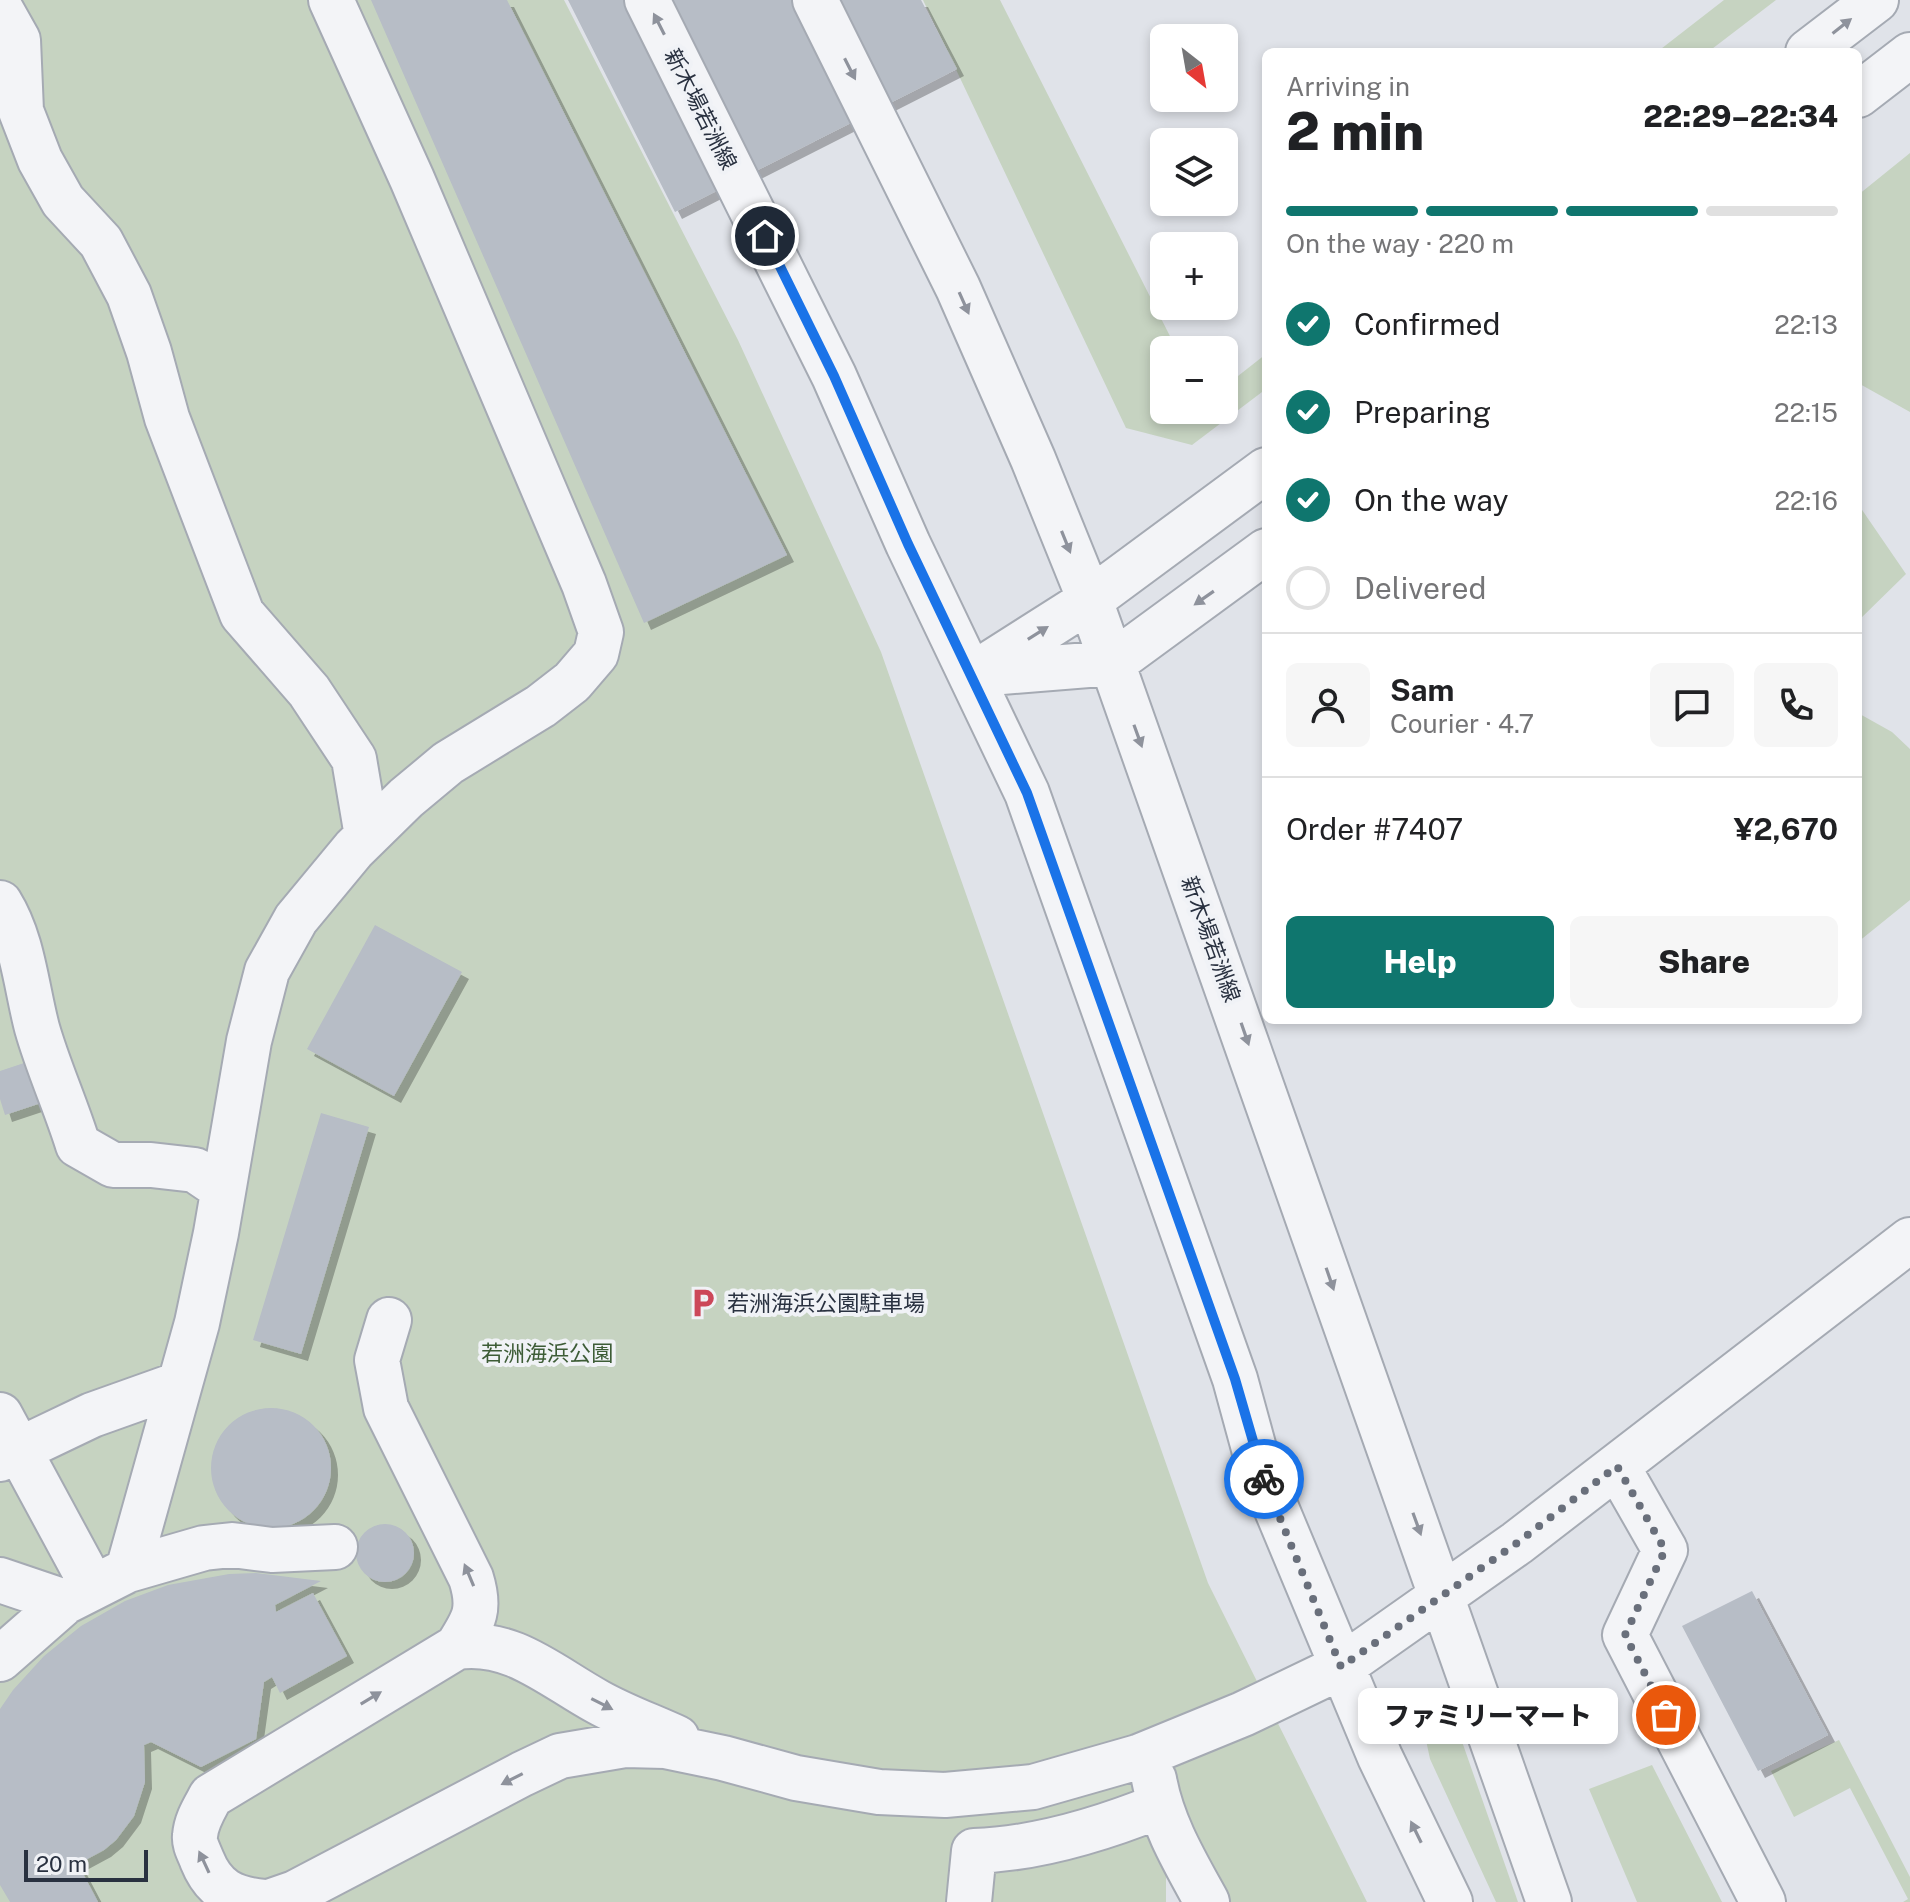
<!DOCTYPE html>
<html lang="en">
<head>
<meta charset="utf-8">
<style>
	:root { --surface:#fff; --page:#f6f6f6; --text:#202124; --muted:#757577; --line:#e0e0e0; --accent:#0f766e }
	body { margin:0; font-family:"Public Sans","Noto Sans JP",sans-serif; background:var(--page); color:var(--text); height:100vh; display:flex; flex-direction:column; font-size:30px; white-space:nowrap }
	* { box-sizing:border-box; margin:0 }
	p { font-size:26px; color:var(--muted) }
	.icon { flex:none; width:44px; height:44px; fill:none; stroke:currentColor; stroke-width:2; stroke-linecap:round; stroke-linejoin:round }
	.map { position:relative; flex:1; overflow:hidden }
	.drawer { position:absolute; left:1262px; top:48px; width:600px; height:976px; display:flex; flex-direction:column; background:var(--surface); border-radius:12px; box-shadow:0 4px 12px #0003 }
	.drawer>* { flex:none }
	.needle { width:52px; rotate:149deg }
	.buttons { position:absolute; left:1150px; top:24px; display:grid; gap:16px }
	.buttons a { display:grid; place-items:center; width:88px; height:88px; border-radius:12px; background:var(--surface); box-shadow:0 4px 12px #0003; font-size:40px }
	.scale { position:absolute; left:24px; bottom:20px; width:124px; box-sizing:border-box; padding-left:8px; border:4px solid #293140; border-top:0; font-size:22px; line-height:28px; white-space:nowrap; color:#293140; -webkit-text-stroke:6px #f0f2f6; paint-order:stroke }
	.pin { position:absolute; display:grid; place-items:center; width:68px; height:68px; color:#fff; margin:-34px; border:4px solid #fff; border-radius:50%; box-shadow:0 2px 8px #0007 }
	.courier { position:absolute; display:grid; place-items:center; width:80px; height:80px; margin:-40px; border:6px solid #1a73e8; border-radius:50%; background:#fff; color:#222; box-shadow:0 2px 10px #0007 }
	.bubble { position:absolute; height:56px; border-radius:12px; background:var(--surface); box-shadow:0 4px 12px #0003; font-size:26px; font-weight:800; line-height:56px; text-align:center }
	.summary em { font-style:normal; font-weight:800 }
	.summary div { display:flex; flex-direction:column-reverse }
	.summary { display:flex; align-items:center; justify-content:space-between; height:136px; padding:0 24px }
	h1 { font-size:52px; font-weight:800; line-height:60px }
	.bar { display:grid; grid-template-columns:repeat(4,1fr); gap:12px 8px; align-content:center; height:96px; padding:0 24px }
	.bar i { height:10px; border-radius:6px; background:var(--line) }
	.bar .selected { background:var(--accent) }
	.bar p { grid-column:span 4 }
	.line { display:flex; align-items:center; gap:20px; padding:0 24px; border-top:2px solid var(--line) }
	.line div { flex:1 }
	.round { display:grid; place-items:center; flex:none; width:84px; height:84px; border-radius:12px; background:var(--page) }
	ol { padding:0 24px; list-style:none }
	li { display:flex; align-items:center; gap:24px; height:88px }
	li p { margin-inline-start:auto }
	li .icon { padding:8px; border-radius:50%; background:var(--accent); color:#fff; stroke-width:4 }
	li:last-child { color:var(--muted) }
	li i { width:44px; height:44px; border:4px solid var(--line); border-radius:50% }
	.action { display:flex; gap:16px; margin-top:auto; padding:16px 24px }
	.action a { flex:1; height:92px; border-radius:12px; background:var(--accent); color:#fff; font-size:32px; font-weight:800; line-height:92px; text-align:center }
	.action a+a { background:var(--page); color:var(--text) }
	.map>svg:first-child { display:block }
</style>
</head>
<body>
<div class="map">
<svg width="1910" height="1902" viewBox="0 0 1910 1902">
	<defs>
		<filter id="shadow"><feDropShadow dx="7" dy="7" stdDeviation="0" flood-color="#0004"/></filter>
	</defs>
	<rect width="100%" height="100%" fill="#e0e3e9"/>
	<path fill="#c6d3c1" d="M0 0H564L738 340 881 652 1208 1583 1367 1902H1226L1166 1867V1902H0Z
		M923 0H1000L1177 350H1164V410H1224V387L1266 354V389L1192 445 1126 428Z
		M1724 0H1776L1708 52H1657Z
		M1910 153V412L1858 383V195Z
		M1858 504 1906 574 1858 621Z
		M1858 713 1892 732 1910 749V900L1858 942Z
		M1436 1703 1451 1710 1518 1902H1496L1430 1759 1423 1726 1424 1710Z
		M1839 1740 1910 1877V1902H1903L1908 1899 1850 1788 1794 1817 1771 1771Z
		M1652 1765 1722 1902H1637L1589 1789Z"/>
	<path fill="#b7bdc6" filter="url(#shadow)" d="M371 0H507L787 555 644 623Z
		M568 0H921L957 69 675 212Z
		M375 925 462 972 394 1096 307 1049Z
		M30 1061 44 1102 5 1115 0 1099V1071Z
		M321 1113 369 1127 301 1354 253 1340Z
		M211 1468a60 60 0 1 1 120 0a60 60 0 1 1-120 0Z
		M356 1553a29 29 0 1 1 58 0a29 29 0 1 1-58 0Z
		M256 1573 321 1581 275 1605 276 1612 313 1593 347 1656 280 1693 272 1677 264 1682 256 1739 201 1767 151 1742 144 1745 145 1782 134 1816 116 1840 104 1850 78 1864 98 1902H10L0 1885V1709L13 1690 44 1656 81 1626 125 1601 168 1585 229 1574Z
		M1752 1591 1828 1735 1758 1771 1682 1626Z"/>
	<g fill="none" stroke-linecap="round" stroke-linejoin="round">
		<g stroke="#a5aab3" stroke-width="48">
			<path id="minor" d="M647 0 834 376 908 544 1027 793 1235 1379 1259 1467 1380 1757 1450 1902
				M815 0 958 288 1033 459 1090 600 1549 1902
				M0 8 18 40 21 111 40 160 63 201 101 242 129 295 149 352 167 418 242 614 309 691 354 759 367 836
				M1808 52 1876 0
				M1858 95 1910 55
				M978 674 1113 663 1266 551
				M972 675 1090 600 1266 470
				M0 903C23 940 26 986 37 1028 48 1067 66 1106 78 1145L113 1165H151L195 1170 223 1189
				M389 1320 377 1360 386 1408 471 1578C481 1610 474 1620 457 1647
				M0 1415 93 1587
				M0 1459 92 1415 179 1384
				M1617 1466 1665 1550 1625 1635 1763 1902
				M128 1570 197 1323 216 1233 249 1041 267 971 296 919 354 849 406 798 448 763 541 706 572 682 596 654 601 632 584 584 412 179 331 0
				M0 1580 65 1602
				M0 1659 65 1602 128 1570 204 1548 232 1545 272 1550 335 1547
				M1154 1779C1162 1824 1185 1862 1207 1902
				M264 1902C233 1899 214 1890 202 1860 199 1852 194 1844 195 1836 196 1821 204 1809 211 1796L457 1647C512 1639 552 1677 598 1702 623 1716 651 1726 677 1738
				M269 1902 295 1893 522 1774 560 1756 625 1745 665 1746 723 1758 796 1778 879 1792 945 1795 1033 1787 1138 1757 1243 1714 1341 1667 1517 1543 1910 1240
				M969 1902 974 1851C1036 1849 1102 1829 1159 1806"/>
		</g>
		<use href="#minor" stroke="#f3f4f7" stroke-width="44"/>
	</g>
	<defs><path id="oneway-solid" d="M-6-.8H1V-3.2L6.5 0L1 3.2V.8H-6Z" transform="scale(2)"/></defs>
	<g fill="#8e929c">
		<use href="#oneway-solid" transform="translate(659 24) rotate(-117)"/>
		<use href="#oneway-solid" transform="translate(1842 26) rotate(-38)"/>
		<use href="#oneway-solid" transform="translate(850 69) rotate(63)"/>
		<use href="#oneway-solid" transform="translate(964 303) rotate(66)"/>
		<use href="#oneway-solid" transform="translate(1066 542) rotate(68)"/>
		<use href="#oneway-solid" transform="translate(1204 598) rotate(145)"/>
		<use href="#oneway-solid" transform="translate(1038 633) rotate(-32)"/>
		<use href="#oneway-solid" transform="translate(1138 736) rotate(70)"/>
		<use href="#oneway-solid" transform="translate(1245 1034) rotate(71)"/>
		<use href="#oneway-solid" transform="translate(1330 1279) rotate(71)"/>
		<use href="#oneway-solid" transform="translate(1417 1524) rotate(70)"/>
		<use href="#oneway-solid" transform="translate(469 1575) rotate(-113)"/>
		<use href="#oneway-solid" transform="translate(371 1698) rotate(-31)"/>
		<use href="#oneway-solid" transform="translate(602 1704) rotate(27)"/>
		<use href="#oneway-solid" transform="translate(512 1779) rotate(153)"/>
		<use href="#oneway-solid" transform="translate(1416 1832) rotate(-116)"/>
		<use href="#oneway-solid" transform="translate(204 1862) rotate(-115)"/>
	</g>
	<g fill="none" stroke-linecap="round" stroke-linejoin="round">
		<path stroke="#696f7b" stroke-width="8" stroke-dasharray="0 14.4" d="M1264 1479 1341 1667 1517 1543 1617 1466 1665 1550 1625 1635 1666 1715"/>
		<path stroke="#1a73e8" stroke-width="10" d="M765 236 834 376 908 544 1027 793 1235 1379 1264 1479"/>
	</g>
	<defs>
		<g id="parking-bare" transform="scale(2.4)"><path d="M-3.5-5.5H1a3.5 3.5 0 0 1 0 7H-1V5.5H-3.5ZM-1-3.4V-.6H.8a1.4 1.4 0 0 0 0-2.8Z" fill="#cc4759" stroke="#f0f2f6" stroke-width="2.5" paint-order="stroke"/></g>
	</defs>
	<g fill-rule="evenodd">
		<use href="#parking-bare" x="703" y="1303"/>
	</g>
	<g text-anchor="middle" dominant-baseline="central" stroke-width="8" stroke-linejoin="round" paint-order="stroke">
		<g font-size="22" fill="#293140" stroke="#f0f2f6">
			<text transform="translate(701 109) rotate(63)">新木場若洲線</text>
			<text transform="translate(1211 939) rotate(70)">新木場若洲線</text>
		</g>
		<g font-size="22" fill="#293140" stroke="#f0f2f6" text-anchor="start">
			<text x="727" y="1303">若洲海浜公園駐車場</text>
		</g>
		<g font-size="22" fill="#3d5c36" stroke="#f0f2f6">
			<text x="547" y="1353">若洲海浜公園</text>
		</g>
	</g>
</svg>
<div class="buttons">
<a><svg class="needle" viewBox="-14 -14 28 28"><path d="M0-13l5 13h-10z" fill="#e53935"/><path d="M0 13l5-13h-10z" fill="#757577"/></svg></a>
<a><svg class="icon" aria-label="layers" viewBox="0 0 24 24"><path d="M12 4l9 5-9 5-9-5zM3 14l9 5 9-5"/></svg></a>
<a>+</a>
<a>−</a>
</div>
<div class="scale">20 m</div>
<div class="pin" style="left:1666px;top:1715px;background:#ea580c"><svg class="icon" aria-label="bag" viewBox="0 0 24 24"><path d="M5 8h14l-1 12H6zM9 8a3 3 0 0 1 6 0"/></svg></div>
<div class="pin" style="left:765px;top:236px;background:#1f2937"><svg class="icon" aria-label="home" viewBox="0 0 24 24"><path d="M3 11l9-7 9 7M6 9v11h12V9"/></svg></div>
<div class="courier" style="left:1264px;top:1479px"><svg class="icon" aria-label="bike" viewBox="0 0 24 24"><circle cx="6" cy="16" r="4"/><circle cx="18" cy="16" r="4"/><path d="M6 16l4-8h5l3 8M10 8l3 8H6M13 5h3"/></svg></div>
<div class="bubble" style="left:1358px;top:1688px;width:260px">ファミリーマート</div>
<section class="drawer">
<div class="summary"><div><h1>2 min</h1><p>Arriving in</p></div><em>22:29–22:34</em></div>
<div class="bar"><i class="selected"></i><i class="selected"></i><i class="selected"></i><i></i><p>On the way · 220 m</p></div>
<ol>
<li><svg class="icon" aria-label="check" viewBox="0 0 24 24"><path d="M5 12l5 5 9-10"/></svg>Confirmed<p>22:13</p></li>
<li><svg class="icon" aria-label="check" viewBox="0 0 24 24"><path d="M5 12l5 5 9-10"/></svg>Preparing<p>22:15</p></li>
<li><svg class="icon" aria-label="check" viewBox="0 0 24 24"><path d="M5 12l5 5 9-10"/></svg>On the way<p>22:16</p></li>
<li><i></i>Delivered</li>
</ol>
<div class="line" style="height:144px"><a class="round"><svg class="icon" aria-label="person" viewBox="0 0 24 24"><circle cx="12" cy="8" r="4"/><path d="M4 21q1-7 8-7t8 7"/></svg></a><div><b>Sam</b><p>Courier · 4.7</p></div><a class="round"><svg class="icon" aria-label="chat" viewBox="0 0 24 24"><path d="M4 5h16v11H9l-5 4z"/></svg></a><a class="round"><svg class="icon" aria-label="phone" viewBox="0 0 24 24"><path d="M5 4h4l2 5-3 2q2 4 5 5l2-3 5 2v4C11 20 4 13 5 4z"/></svg></a></div>
<div class="line" style="height:104px"><div>Order #7407</div><b>¥2,670</b></div>
<div class="action"><a>Help</a><a>Share</a></div>
</section>
</div>
</body>
</html>
